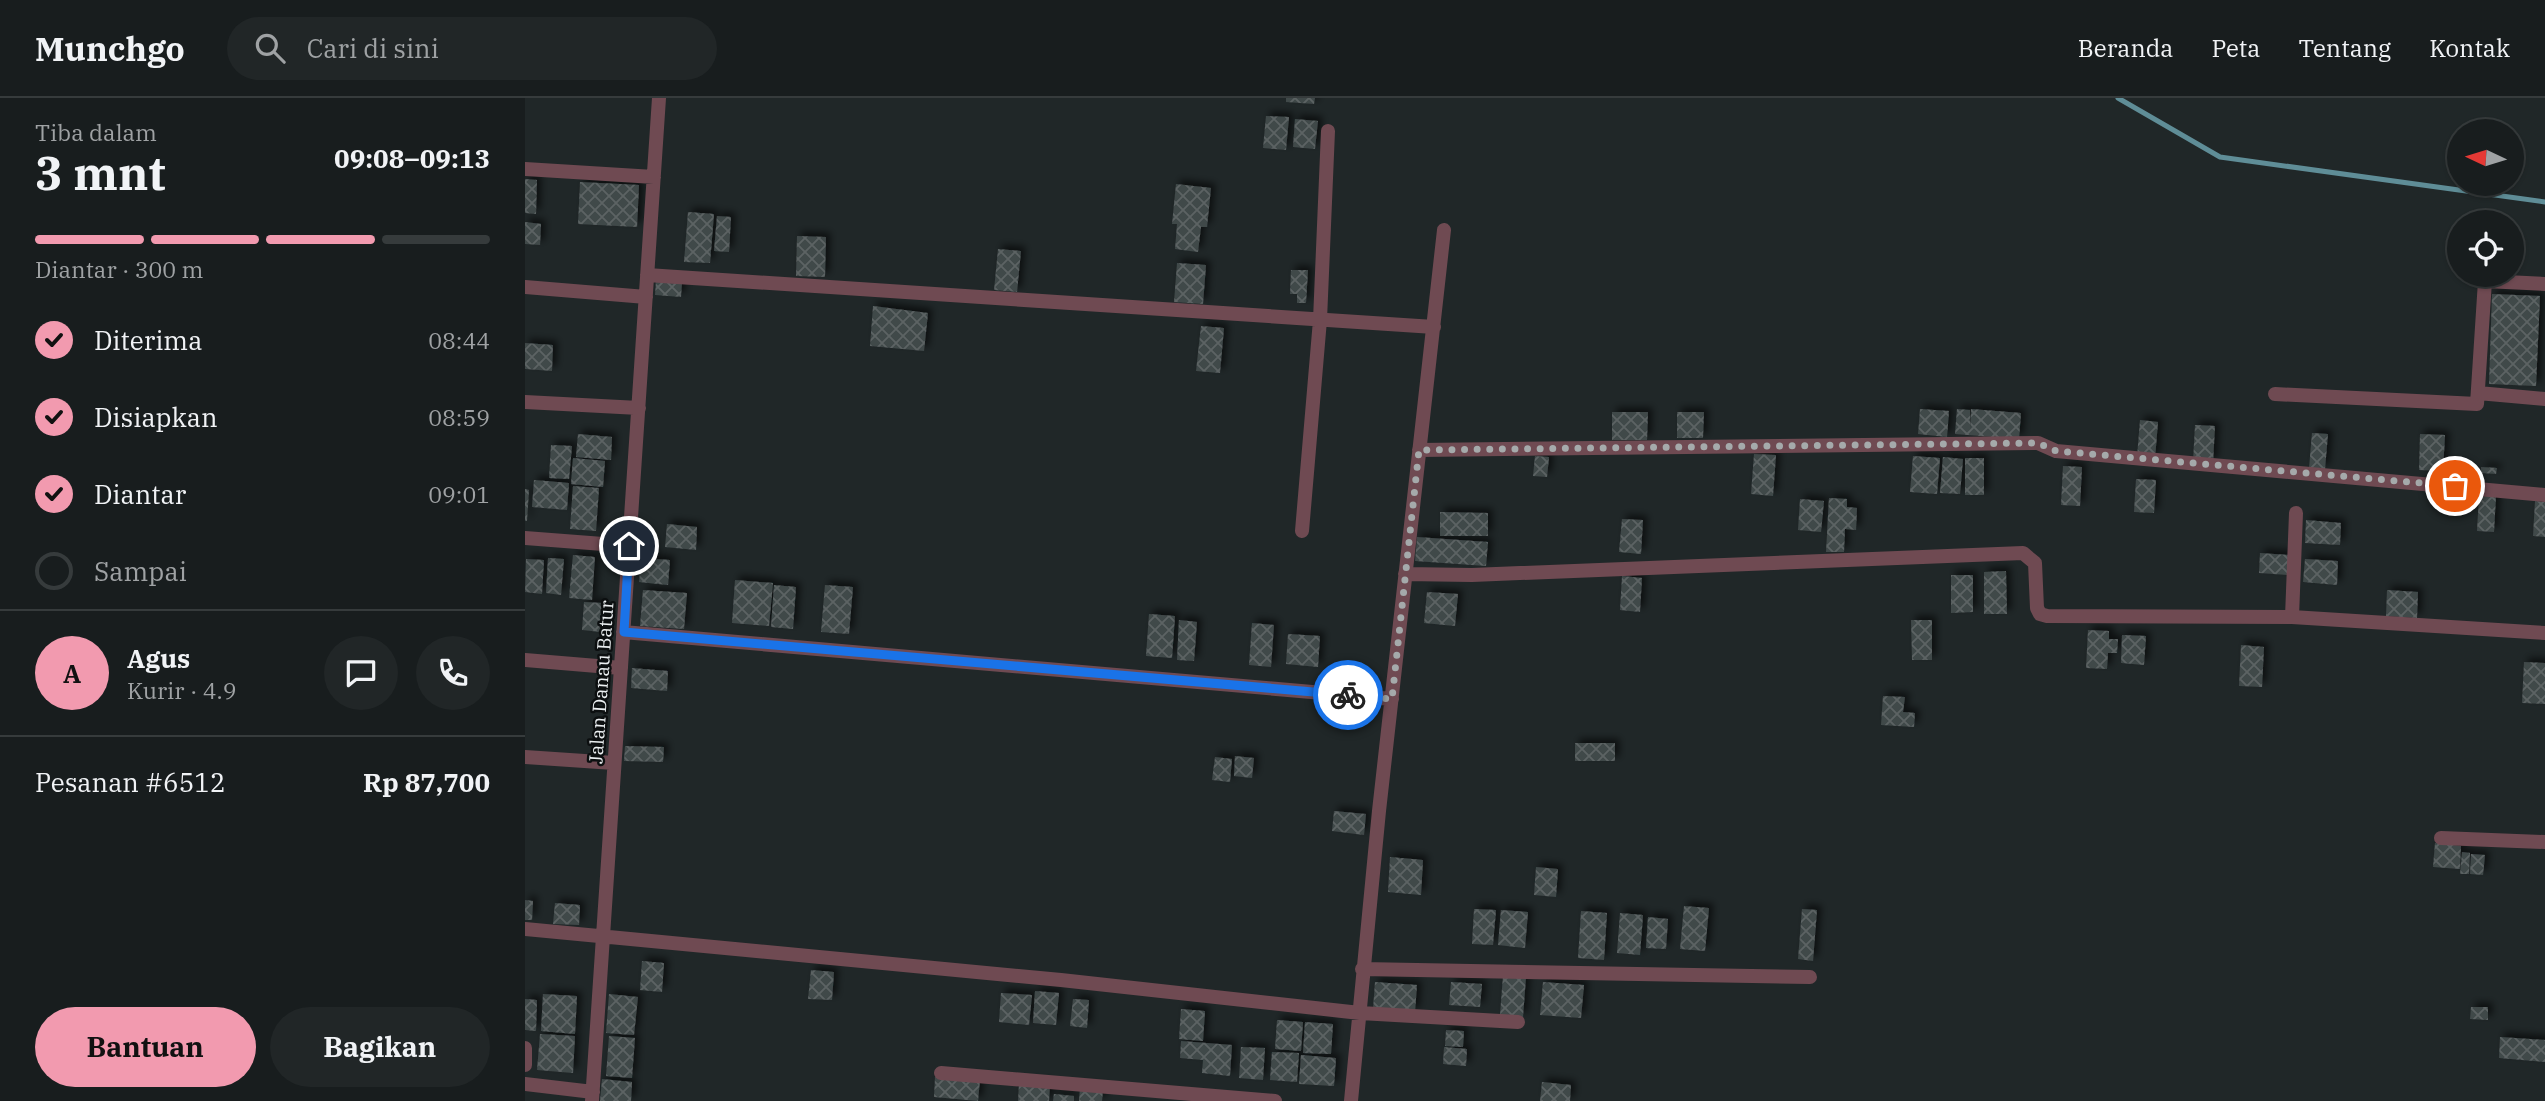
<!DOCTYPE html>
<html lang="id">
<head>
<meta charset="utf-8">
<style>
	:root { --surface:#181d1e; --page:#212627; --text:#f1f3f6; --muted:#9fa2a4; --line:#363b3c; --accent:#f29aaf }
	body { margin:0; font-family:"IBM Plex Serif",serif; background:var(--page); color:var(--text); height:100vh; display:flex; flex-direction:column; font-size:26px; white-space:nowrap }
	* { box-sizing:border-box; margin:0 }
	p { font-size:23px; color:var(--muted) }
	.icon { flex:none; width:38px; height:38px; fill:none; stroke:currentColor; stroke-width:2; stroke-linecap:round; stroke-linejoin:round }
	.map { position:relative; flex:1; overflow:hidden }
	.sheet { display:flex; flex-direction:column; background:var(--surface); width:525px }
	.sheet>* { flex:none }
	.needle { width:46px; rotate:274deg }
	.tools { position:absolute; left:1922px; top:21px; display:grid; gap:14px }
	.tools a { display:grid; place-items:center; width:77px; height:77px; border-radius:50%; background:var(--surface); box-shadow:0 2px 5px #0004,0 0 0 2px var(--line); font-size:35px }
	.pin { position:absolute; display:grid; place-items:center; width:60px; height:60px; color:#fff; margin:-30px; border:4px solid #fff; border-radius:50%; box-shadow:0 2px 7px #0007 }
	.courier { position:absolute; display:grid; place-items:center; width:70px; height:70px; margin:-35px; border:5px solid #1a73e8; border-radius:50%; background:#fff; color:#222; box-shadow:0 2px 9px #0007 }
	.overview em { font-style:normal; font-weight:700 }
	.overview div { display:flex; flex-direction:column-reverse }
	.overview { display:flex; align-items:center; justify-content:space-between; height:119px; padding:0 35px }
	h1 { font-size:46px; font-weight:700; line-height:52px }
	.bar { display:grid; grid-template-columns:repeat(4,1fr); gap:10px 7px; align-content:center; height:84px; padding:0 35px }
	.bar i { height:9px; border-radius:5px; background:var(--line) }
	.bar .on { background:var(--accent) }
	.bar p { grid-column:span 4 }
	.line { display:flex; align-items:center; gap:18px; padding:0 35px; border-top:2px solid var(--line) }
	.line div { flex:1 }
	.round { display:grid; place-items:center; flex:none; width:74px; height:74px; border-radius:37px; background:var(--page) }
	ol { padding:0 35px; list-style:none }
	li { display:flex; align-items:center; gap:21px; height:77px }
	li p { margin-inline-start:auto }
	li .icon { padding:7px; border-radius:50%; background:var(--accent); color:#111; stroke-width:4 }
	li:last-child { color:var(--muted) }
	li i { width:38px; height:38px; border:4px solid var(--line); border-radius:50% }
	.primary-button { display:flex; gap:14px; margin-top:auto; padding:14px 35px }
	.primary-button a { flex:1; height:80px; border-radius:42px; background:var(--accent); color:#111; font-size:28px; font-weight:700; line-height:80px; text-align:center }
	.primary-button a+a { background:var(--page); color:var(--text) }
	header { display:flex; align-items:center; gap:42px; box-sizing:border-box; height:98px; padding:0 35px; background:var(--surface); border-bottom:2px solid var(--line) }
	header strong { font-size:33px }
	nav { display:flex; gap:38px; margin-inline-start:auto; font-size:24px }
	.search { width:490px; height:63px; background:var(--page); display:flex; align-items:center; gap:18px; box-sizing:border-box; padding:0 24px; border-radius:38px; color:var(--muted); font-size:26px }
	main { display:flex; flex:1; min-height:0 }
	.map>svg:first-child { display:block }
</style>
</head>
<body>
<header>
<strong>Munchgo</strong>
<div class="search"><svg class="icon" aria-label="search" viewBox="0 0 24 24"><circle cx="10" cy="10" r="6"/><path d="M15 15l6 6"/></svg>Cari di sini</div>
<nav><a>Beranda</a><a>Peta</a><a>Tentang</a><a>Kontak</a></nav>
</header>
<main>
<section class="sheet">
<div class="overview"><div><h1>3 mnt</h1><p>Tiba dalam</p></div><em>09:08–09:13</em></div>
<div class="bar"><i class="on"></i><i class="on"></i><i class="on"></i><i></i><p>Diantar · 300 m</p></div>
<ol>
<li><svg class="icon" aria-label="check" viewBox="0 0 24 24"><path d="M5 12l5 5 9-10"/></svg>Diterima<p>08:44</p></li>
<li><svg class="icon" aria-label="check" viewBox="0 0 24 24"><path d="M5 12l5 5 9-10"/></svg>Disiapkan<p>08:59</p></li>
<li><svg class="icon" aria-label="check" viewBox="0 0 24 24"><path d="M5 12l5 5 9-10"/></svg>Diantar<p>09:01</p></li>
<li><i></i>Sampai</li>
</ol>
<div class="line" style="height:126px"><b class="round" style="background:var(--accent);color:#111">A</b><div><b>Agus</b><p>Kurir · 4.9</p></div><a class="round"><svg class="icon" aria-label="chat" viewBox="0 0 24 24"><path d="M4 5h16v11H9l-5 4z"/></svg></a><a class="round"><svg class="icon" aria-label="phone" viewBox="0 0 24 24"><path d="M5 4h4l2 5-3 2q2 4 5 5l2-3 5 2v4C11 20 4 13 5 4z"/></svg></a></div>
<div class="line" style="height:91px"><div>Pesanan #6512</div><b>Rp 87,700</b></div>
<div class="primary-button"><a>Bantuan</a><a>Bagikan</a></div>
</section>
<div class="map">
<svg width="2020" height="1003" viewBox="0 0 2020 1003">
	<defs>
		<pattern id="building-cross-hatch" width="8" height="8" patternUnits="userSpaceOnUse" patternTransform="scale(1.75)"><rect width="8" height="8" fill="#404849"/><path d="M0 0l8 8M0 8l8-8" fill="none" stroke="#5c6364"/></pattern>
		<filter id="shadow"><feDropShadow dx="4.5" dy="-4.5" stdDeviation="3.5" flood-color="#0009"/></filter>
	</defs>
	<rect width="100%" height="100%" fill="#202728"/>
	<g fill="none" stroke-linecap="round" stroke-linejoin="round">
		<path stroke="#5f8d97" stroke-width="5" d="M1593 0 1695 59 2020 104"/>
	</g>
	<path fill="url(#building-cross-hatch)" filter="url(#shadow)" d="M761 0H790L789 6 761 4Z
		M741 18 764 19 761 52 738 50Z
		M770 21 793 23 790 51 768 49Z
		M0 81 12 82 11 116 0 115Z
		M55 84 114 87 112 129 53 126Z
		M651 86 686 90 682 129H676L673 154 650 151 652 126H647Z
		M163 114 189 116 185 165 159 164Z
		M192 118 206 119 204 154 189 153Z
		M0 124 16 126 15 147 0 146Z
		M272 138 301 139 300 179 271 178Z
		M473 151 496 153 492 194 469 192Z
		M652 165 681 167 678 206 649 204Z
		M766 172H783L781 205H772V196H765Z
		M131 182 157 184 156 199 130 197Z
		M1967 196 2015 198 2011 288 1964 286Z
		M348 208 403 215 399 253 345 248Z
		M676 228 699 230 695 275 671 273Z
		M0 245 28 247 27 273 0 271Z
		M1395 311 1424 313 1422 339 1393 336Z
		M1432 311 1445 312V332L1446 311 1496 315 1494 341 1430 336Z
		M1087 314H1123L1122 342H1087Z
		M1152 314H1179L1178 340H1152Z
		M1615 322 1633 324 1630 361 1612 359Z
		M1670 327 1690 328 1688 365 1668 364Z
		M1787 335 1803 336 1800 371 1784 370Z
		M53 336 87 339 86 362 51 359Z
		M1895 336 1920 337 1918 373 1894 372Z
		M26 347 47 348 44 381 24 380Z
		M1229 356 1251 357 1248 398 1226 396Z
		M1010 358 1024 359 1022 379 1008 378Z
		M1388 358 1415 360 1412 396 1385 394Z
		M1418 359 1438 361 1435 396 1415 395Z
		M48 360 80 363 78 389 46 386Z
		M1440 360H1459V397H1440Z
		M1538 368 1557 369 1555 408 1536 407Z
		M1956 369 1972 370 1971 376 1956 375Z
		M1611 381 1631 382 1629 415 1609 414Z
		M9 382 44 385 42 412 7 409Z
		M48 388 74 390 71 433 45 431Z
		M0 391 4 392 2 423H0Z
		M1954 397 1971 398 1969 434 1952 433Z
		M1304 400 1322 401V409L1332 410 1331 432 1320 431 1319 454H1301Z
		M1275 401 1299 403 1296 434 1273 432Z
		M2010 403 2020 404V439L2008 438Z
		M915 414 963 415V438H915Z
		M1097 421 1118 422 1116 456 1094 454Z
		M1781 422 1816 425 1815 447 1780 445Z
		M142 426 172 429 171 452 140 449Z
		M892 439 963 444 961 468 890 463Z
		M1735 455 1764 457 1763 477 1734 475Z
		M48 457 70 459 67 502 44 500Z
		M23 460 39 461 36 497 21 495Z
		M116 460 145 462 143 487 114 484Z
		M1 461 19 462 17 496 0 494Z
		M1780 461 1813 463 1812 487 1778 484Z
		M1481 473 1482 516H1459V474Z
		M1426 477H1448V514L1426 515Z
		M1097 478 1117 480 1115 514 1095 512Z
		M210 482 248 485 244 528 207 525Z
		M249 487 271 489 268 531 246 529Z
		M300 487 328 489 324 536 296 534Z
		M118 492 162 495 159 531 115 528Z
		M1862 492 1893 494 1892 520 1861 518Z
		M902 494 933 496 930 528 899 525Z
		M59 504 78 505 76 534 57 532Z
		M624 516 650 518 647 560 621 558Z
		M654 522 672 524 669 563 652 562Z
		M1386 522H1407V562H1387Z
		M727 525 749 527 746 569 724 567Z
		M1563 532 1584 533V541H1593L1592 555H1583L1582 571 1561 570Z
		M763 536 795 538 793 569 761 566Z
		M1597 537 1621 538 1619 567 1596 565Z
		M1716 547 1739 549 1737 589 1714 588Z
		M1999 564 2020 565V606L1997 605Z
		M107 570 143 573 142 593 106 590Z
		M1358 598 1380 599 1378 614 1390 615 1389 629 1356 627Z
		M1050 645H1090V663H1050Z
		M100 648 139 649 138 664 99 663Z
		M710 658 729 660 727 680 709 678Z
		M690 659 707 661 705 684 687 682Z
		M809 713 841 716 839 737 807 733Z
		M1910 745 1936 748 1935 771 1908 769Z
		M1937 754 1945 755 1944 776H1935Z
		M1946 756 1960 757 1958 777 1945 776Z
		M865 759 898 762 896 797 863 794Z
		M1011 769 1033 771 1031 799 1009 797Z
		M0 802 8 803 7 822H0Z
		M30 805 55 807 54 827 28 826Z
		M1159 808 1184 810 1180 853 1155 851Z
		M949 811 971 812 968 847 947 846Z
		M1277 811 1292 812 1288 863 1273 861Z
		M976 812 1003 814 1000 850 973 847Z
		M1056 813 1082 815 1079 862 1053 860Z
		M1095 815 1118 817 1115 857 1092 855Z
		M1123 819 1143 821 1141 851 1121 850Z
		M117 863 139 865 137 894 115 892Z
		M286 872 309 874 307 902 283 901Z
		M978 877 1001 879 998 919 975 917Z
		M850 884 892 887 890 914 848 911Z
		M926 884 957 886 955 909 924 907Z
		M1018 884 1059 887 1056 920 1015 917Z
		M510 893 534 895 531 927 508 925Z
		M476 895 507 897 504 927 474 924Z
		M18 896 52 898 50 936 16 933Z
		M84 896 113 899 109 937 81 935Z
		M0 901 12 902 11 933 0 932Z
		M548 901 564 902 562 930 545 928Z
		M1946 909H1963V922L1945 921Z
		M656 911 680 913 678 943 654 941Z
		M752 922 778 924 776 953 750 951Z
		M780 924 808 926 806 956 778 955Z
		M921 932 939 933 938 949 920 948Z
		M15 936 50 938 48 975 12 972Z
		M84 938 110 940 107 980 81 978Z
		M1975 939 2020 942V964L1974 960Z
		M656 943 707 947 705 978 677 975 678 962 655 960Z
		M716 949 740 950 738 982 714 980Z
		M919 949 942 951 941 968 918 966Z
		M747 954 774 955 772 984 745 982Z
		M776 957 811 960 809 988 774 986Z
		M410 979 455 982 453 1003 409 999Z
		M77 981 107 984 106 1003H75Z
		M1017 984 1046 987 1045 1003H1015Z
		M494 985 525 987 524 1003H493Z
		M555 990 578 992 577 1003H554Z
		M529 996 549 998V1003H528Z"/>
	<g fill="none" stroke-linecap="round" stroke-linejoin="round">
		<path stroke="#6f4a52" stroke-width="14" d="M0 71 129 79
			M122 177 909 229
			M0 189 121 199
			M1953 295 2020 301
			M1750 296 1952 306 1960 183 2020 186
			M0 304 114 310
			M894 352 1513 345 1531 353 2020 397
			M777 433 795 222 803 33
			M0 440 104 448
			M880 476 947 477 1498 455 1510 465 1512 510 1515 516 1522 518 1767 519 2020 535
			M1767 519 1771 415
			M98 534 867 601
			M0 562 96 570
			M0 659 89 665
			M1916 740 2020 744
			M0 831 536 882 835 915 993 924
			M837 871 1285 879
			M0 950V967
			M416 975 750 1003
			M0 986 68 994
			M67 1003 134 0
			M826 1003 854 713 919 132"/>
	</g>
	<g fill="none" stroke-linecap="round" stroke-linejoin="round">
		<path stroke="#a5aaab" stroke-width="7" stroke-dasharray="0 12.6" d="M823 597 867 601 894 352 1513 345 1531 353 1930 388"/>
		<path stroke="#1a73e8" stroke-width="9" d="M104 448 99 534 823 597"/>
	</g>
	<g text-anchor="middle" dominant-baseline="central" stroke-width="5" stroke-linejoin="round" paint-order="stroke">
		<g font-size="19" fill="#ecf0f2" stroke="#0c0f10">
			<text transform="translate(76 584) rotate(-86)">Jalan Danau Batur</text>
		</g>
	</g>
</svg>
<div class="tools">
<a><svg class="needle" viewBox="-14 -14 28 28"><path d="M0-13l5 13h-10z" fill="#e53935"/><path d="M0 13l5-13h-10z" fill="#9fa2a4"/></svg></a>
<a><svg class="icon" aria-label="locate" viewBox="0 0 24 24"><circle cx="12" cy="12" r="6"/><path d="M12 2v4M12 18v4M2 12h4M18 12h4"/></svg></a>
</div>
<div class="pin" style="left:1930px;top:388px;background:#ea580c"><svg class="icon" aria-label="bag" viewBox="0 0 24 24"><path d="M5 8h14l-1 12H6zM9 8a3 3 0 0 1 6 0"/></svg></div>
<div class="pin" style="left:104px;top:448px;background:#1f2937"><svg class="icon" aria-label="home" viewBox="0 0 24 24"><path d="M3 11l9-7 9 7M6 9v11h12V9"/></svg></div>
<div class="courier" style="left:823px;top:597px"><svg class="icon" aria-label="bike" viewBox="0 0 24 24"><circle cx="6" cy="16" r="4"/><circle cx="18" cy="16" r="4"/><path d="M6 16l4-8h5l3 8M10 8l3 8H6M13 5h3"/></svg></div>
</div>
</main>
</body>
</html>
